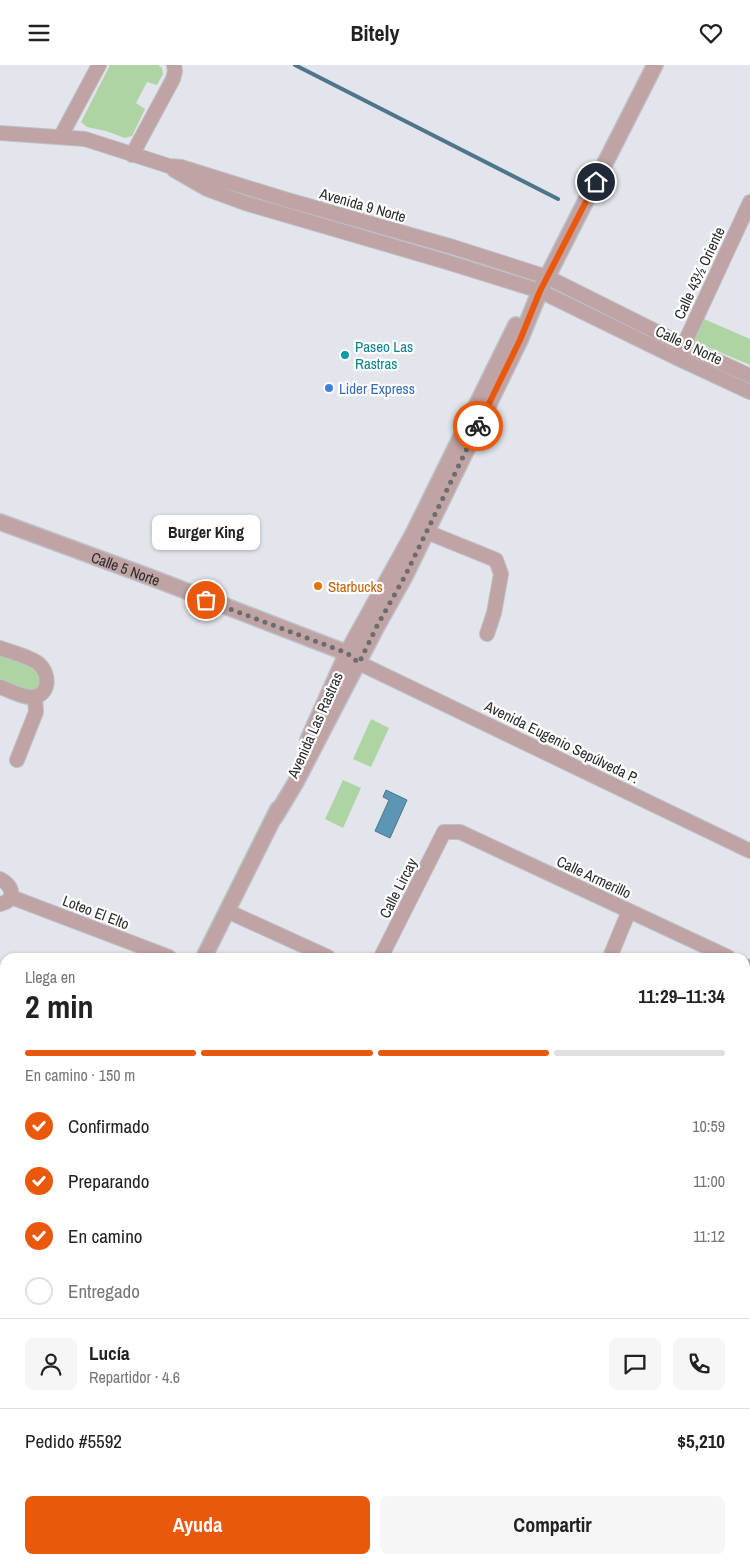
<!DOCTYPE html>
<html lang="es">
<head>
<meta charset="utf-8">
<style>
	:root { --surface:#fff; --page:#f6f6f6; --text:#222; --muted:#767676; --line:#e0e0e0; --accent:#ea580c }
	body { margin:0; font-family:"Archivo Narrow",sans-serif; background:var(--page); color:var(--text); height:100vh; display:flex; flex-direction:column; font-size:19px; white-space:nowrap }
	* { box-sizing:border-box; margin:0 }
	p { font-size:16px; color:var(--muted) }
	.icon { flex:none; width:28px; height:28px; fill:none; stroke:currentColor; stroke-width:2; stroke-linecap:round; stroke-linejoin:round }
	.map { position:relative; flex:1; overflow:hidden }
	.details { position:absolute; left:0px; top:888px; width:750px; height:611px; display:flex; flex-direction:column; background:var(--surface); border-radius:15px 15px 0 0; box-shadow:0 1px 4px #0004 }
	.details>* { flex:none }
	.pin { position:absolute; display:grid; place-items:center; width:42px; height:42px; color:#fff; margin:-21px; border:2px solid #fff; border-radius:50%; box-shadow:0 1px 5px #0007 }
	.courier { position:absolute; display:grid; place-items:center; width:50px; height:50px; margin:-25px; border:4px solid #ea580c; border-radius:50%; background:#fff; color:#222; box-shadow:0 1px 6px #0007 }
	.bubble { position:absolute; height:35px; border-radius:8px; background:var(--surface); box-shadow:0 1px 4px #0004; font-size:16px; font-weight:700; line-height:35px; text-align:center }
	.headline em { font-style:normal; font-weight:700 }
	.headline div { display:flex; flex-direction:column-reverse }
	.headline { display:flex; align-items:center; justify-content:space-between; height:85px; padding:0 25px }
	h1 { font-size:32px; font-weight:700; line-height:38px }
	.bar { display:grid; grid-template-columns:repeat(4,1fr); gap:8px 5px; align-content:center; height:60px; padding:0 25px }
	.bar i { height:6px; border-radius:4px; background:var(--line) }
	.bar .current { background:var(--accent) }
	.bar p { grid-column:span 4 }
	.line { display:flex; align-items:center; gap:12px; padding:0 25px; border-top:1px solid var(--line) }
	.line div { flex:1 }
	.round { display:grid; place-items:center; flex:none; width:52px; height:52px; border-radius:8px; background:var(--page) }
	ol { padding:0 25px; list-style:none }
	li { display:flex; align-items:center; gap:15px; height:55px }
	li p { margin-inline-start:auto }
	li .icon { padding:5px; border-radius:50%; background:var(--accent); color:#fff; stroke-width:4 }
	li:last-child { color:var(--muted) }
	li i { width:28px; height:28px; border:2px solid var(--line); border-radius:50% }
	.action { display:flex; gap:10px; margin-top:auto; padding:10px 25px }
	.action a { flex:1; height:58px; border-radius:8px; background:var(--accent); color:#fff; font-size:20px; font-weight:700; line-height:58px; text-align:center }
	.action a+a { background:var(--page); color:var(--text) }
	header { display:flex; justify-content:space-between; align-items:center; height:65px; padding:0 25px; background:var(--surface); font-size:22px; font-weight:700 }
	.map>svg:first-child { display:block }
</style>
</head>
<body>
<header><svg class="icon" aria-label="menu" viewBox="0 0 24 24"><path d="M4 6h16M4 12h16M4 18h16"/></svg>Bitely<svg class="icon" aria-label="heart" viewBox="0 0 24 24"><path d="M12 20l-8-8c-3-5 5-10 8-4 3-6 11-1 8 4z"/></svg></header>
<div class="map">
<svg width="750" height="1498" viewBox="0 0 750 1498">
	<rect width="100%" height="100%" fill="#e2e5eb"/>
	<path fill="#e1d6eb" d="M0 1309 5 1311V1494H130L127 1498H8L0 1493Z"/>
	<path fill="#afd4a4" d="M110 0H158L162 3 163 9 157 20 147 17 136 38 145 44 132 71 125 73 106 66 87 62 81 57Z
		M704 254 750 274V300L694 276Z
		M0 588 28 599 42 610 39 623 32 627 0 617Z
		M371 654 389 663 371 702 353 694Z
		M343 715 361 723 343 763 325 754Z
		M0 991 5 993V1179L0 1177Z"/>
	<path fill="#5d95b5" stroke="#4d758c" d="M386 725 407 735 390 773 375 766 389 735 383 732Z"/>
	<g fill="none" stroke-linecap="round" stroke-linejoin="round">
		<path stroke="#4d758c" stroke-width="4" d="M295 0 558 134"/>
		<g stroke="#bdc0c5" stroke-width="16">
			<path id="minor" d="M0 68 85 74 169 101 181 102 284 134 453 182 547 212 683 280 750 311
				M61 71 99 0
				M132 90 173 14 175 6 174 0
				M174 105 207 124 245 138 447 197 540 226 677 293 750 327
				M680 288 750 137
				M427 467 496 495 501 509 494 548 487 569
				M0 583C11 587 31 592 39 599 50 609 50 630 33 632 23 633 9 625 0 622
				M359 598 750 786
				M17 695 36 647 35 632
				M0 814C13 820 17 836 0 839
				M11 832 169 892
				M227 846 328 892
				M381 892 444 767H460L728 892
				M610 892 629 846
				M745 901 750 903
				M745 1083 748 1084 750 1083
				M0 1300 5 1302
				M745 1360 750 1359
				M745 1370 750 1380
				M537 1494 548 1498"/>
		</g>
		<g stroke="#bdc0c5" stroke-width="18">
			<g id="tertiary">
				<path id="s1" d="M0 457 155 514 347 588 354 594"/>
				<path d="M308 675 347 588 413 469 516 260"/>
				<path d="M275 752 296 717 377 561 405 511 520 275 540 226 655 0"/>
				<path d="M204 892 278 744"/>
				<path d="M0 1225 5 1218"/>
			</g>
		</g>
		<use href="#minor" stroke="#c0a3a4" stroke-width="14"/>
		<use href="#tertiary" stroke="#c0a3a4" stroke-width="15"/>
	</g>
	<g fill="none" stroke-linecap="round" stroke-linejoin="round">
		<path stroke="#6a6c70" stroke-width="5" stroke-dasharray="0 9" d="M206 535 347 588 359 598 377 561 405 511 478 361"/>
		<path stroke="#ea580c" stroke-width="6" d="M478 361 520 275 540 226 596 117"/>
	</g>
	<circle fill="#0f9aa8" stroke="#fff" stroke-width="2" cx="345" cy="290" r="5"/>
	<circle fill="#3f7fe0" stroke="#fff" stroke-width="2" cx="329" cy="323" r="5"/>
	<circle fill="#e8710a" stroke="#fff" stroke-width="2" cx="318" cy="521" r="5"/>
	<g text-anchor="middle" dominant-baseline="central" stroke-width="4.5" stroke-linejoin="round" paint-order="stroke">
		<g font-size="15" fill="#292b2d" stroke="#fff">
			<text transform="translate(363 140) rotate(16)">Avenida 9 Norte</text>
			<text transform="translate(699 208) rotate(-65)">Calle 43½ Oriente</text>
			<text transform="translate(689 280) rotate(25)">Calle 9 Norte</text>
			<text stroke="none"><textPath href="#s1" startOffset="134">Calle 5 Norte</textPath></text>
			<text transform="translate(315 660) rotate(-66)">Avenida Las Rastras</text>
			<text transform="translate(562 677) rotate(26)">Avenida Eugenio Sepúlveda P.</text>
			<text transform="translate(594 812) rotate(25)">Calle Armerillo</text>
			<text transform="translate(398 823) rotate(-63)">Calle Lircay</text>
			<text transform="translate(96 847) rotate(21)">Loteo El Elto</text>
		</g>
		<g font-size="15" fill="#0d838f" stroke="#fff" text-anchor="start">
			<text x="355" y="281">Paseo Las<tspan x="355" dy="17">Rastras</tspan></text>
		</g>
		<g font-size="15" fill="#366cbe" stroke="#fff" text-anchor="start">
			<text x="339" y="323">Lider Express</text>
		</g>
		<g font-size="15" fill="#c56008" stroke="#fff" text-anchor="start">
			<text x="328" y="521">Starbucks</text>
		</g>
	</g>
</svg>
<div class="pin" style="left:206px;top:535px;background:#ea580c"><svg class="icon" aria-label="bag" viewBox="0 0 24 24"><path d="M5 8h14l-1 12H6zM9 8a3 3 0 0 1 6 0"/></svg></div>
<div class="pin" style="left:596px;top:117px;background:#1f2937"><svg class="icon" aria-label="home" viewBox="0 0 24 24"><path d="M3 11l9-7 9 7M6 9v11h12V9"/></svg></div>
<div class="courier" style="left:478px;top:361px"><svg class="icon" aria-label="bike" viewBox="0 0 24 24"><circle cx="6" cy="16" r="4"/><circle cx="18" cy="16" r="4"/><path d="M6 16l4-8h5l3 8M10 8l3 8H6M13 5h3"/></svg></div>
<div class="bubble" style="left:152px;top:450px;width:108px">Burger King</div>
<section class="details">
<div class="headline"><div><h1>2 min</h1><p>Llega en</p></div><em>11:29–11:34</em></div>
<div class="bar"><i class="current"></i><i class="current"></i><i class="current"></i><i></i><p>En camino · 150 m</p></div>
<ol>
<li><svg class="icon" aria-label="check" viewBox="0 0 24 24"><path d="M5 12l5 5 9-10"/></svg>Confirmado<p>10:59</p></li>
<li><svg class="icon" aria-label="check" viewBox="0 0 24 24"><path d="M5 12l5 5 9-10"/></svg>Preparando<p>11:00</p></li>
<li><svg class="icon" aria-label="check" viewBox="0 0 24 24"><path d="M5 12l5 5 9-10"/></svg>En camino<p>11:12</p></li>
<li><i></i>Entregado</li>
</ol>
<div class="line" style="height:90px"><a class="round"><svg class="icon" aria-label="person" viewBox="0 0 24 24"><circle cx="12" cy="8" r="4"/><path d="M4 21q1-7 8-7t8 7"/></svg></a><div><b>Lucía</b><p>Repartidor · 4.6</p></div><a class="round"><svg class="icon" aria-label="chat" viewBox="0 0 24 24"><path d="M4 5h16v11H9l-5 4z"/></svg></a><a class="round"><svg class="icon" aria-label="phone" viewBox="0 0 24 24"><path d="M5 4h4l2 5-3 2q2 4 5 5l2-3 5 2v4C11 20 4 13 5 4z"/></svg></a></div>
<div class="line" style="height:65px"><div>Pedido #5592</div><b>$5,210</b></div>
<div class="action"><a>Ayuda</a><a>Compartir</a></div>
</section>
</div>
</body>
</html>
